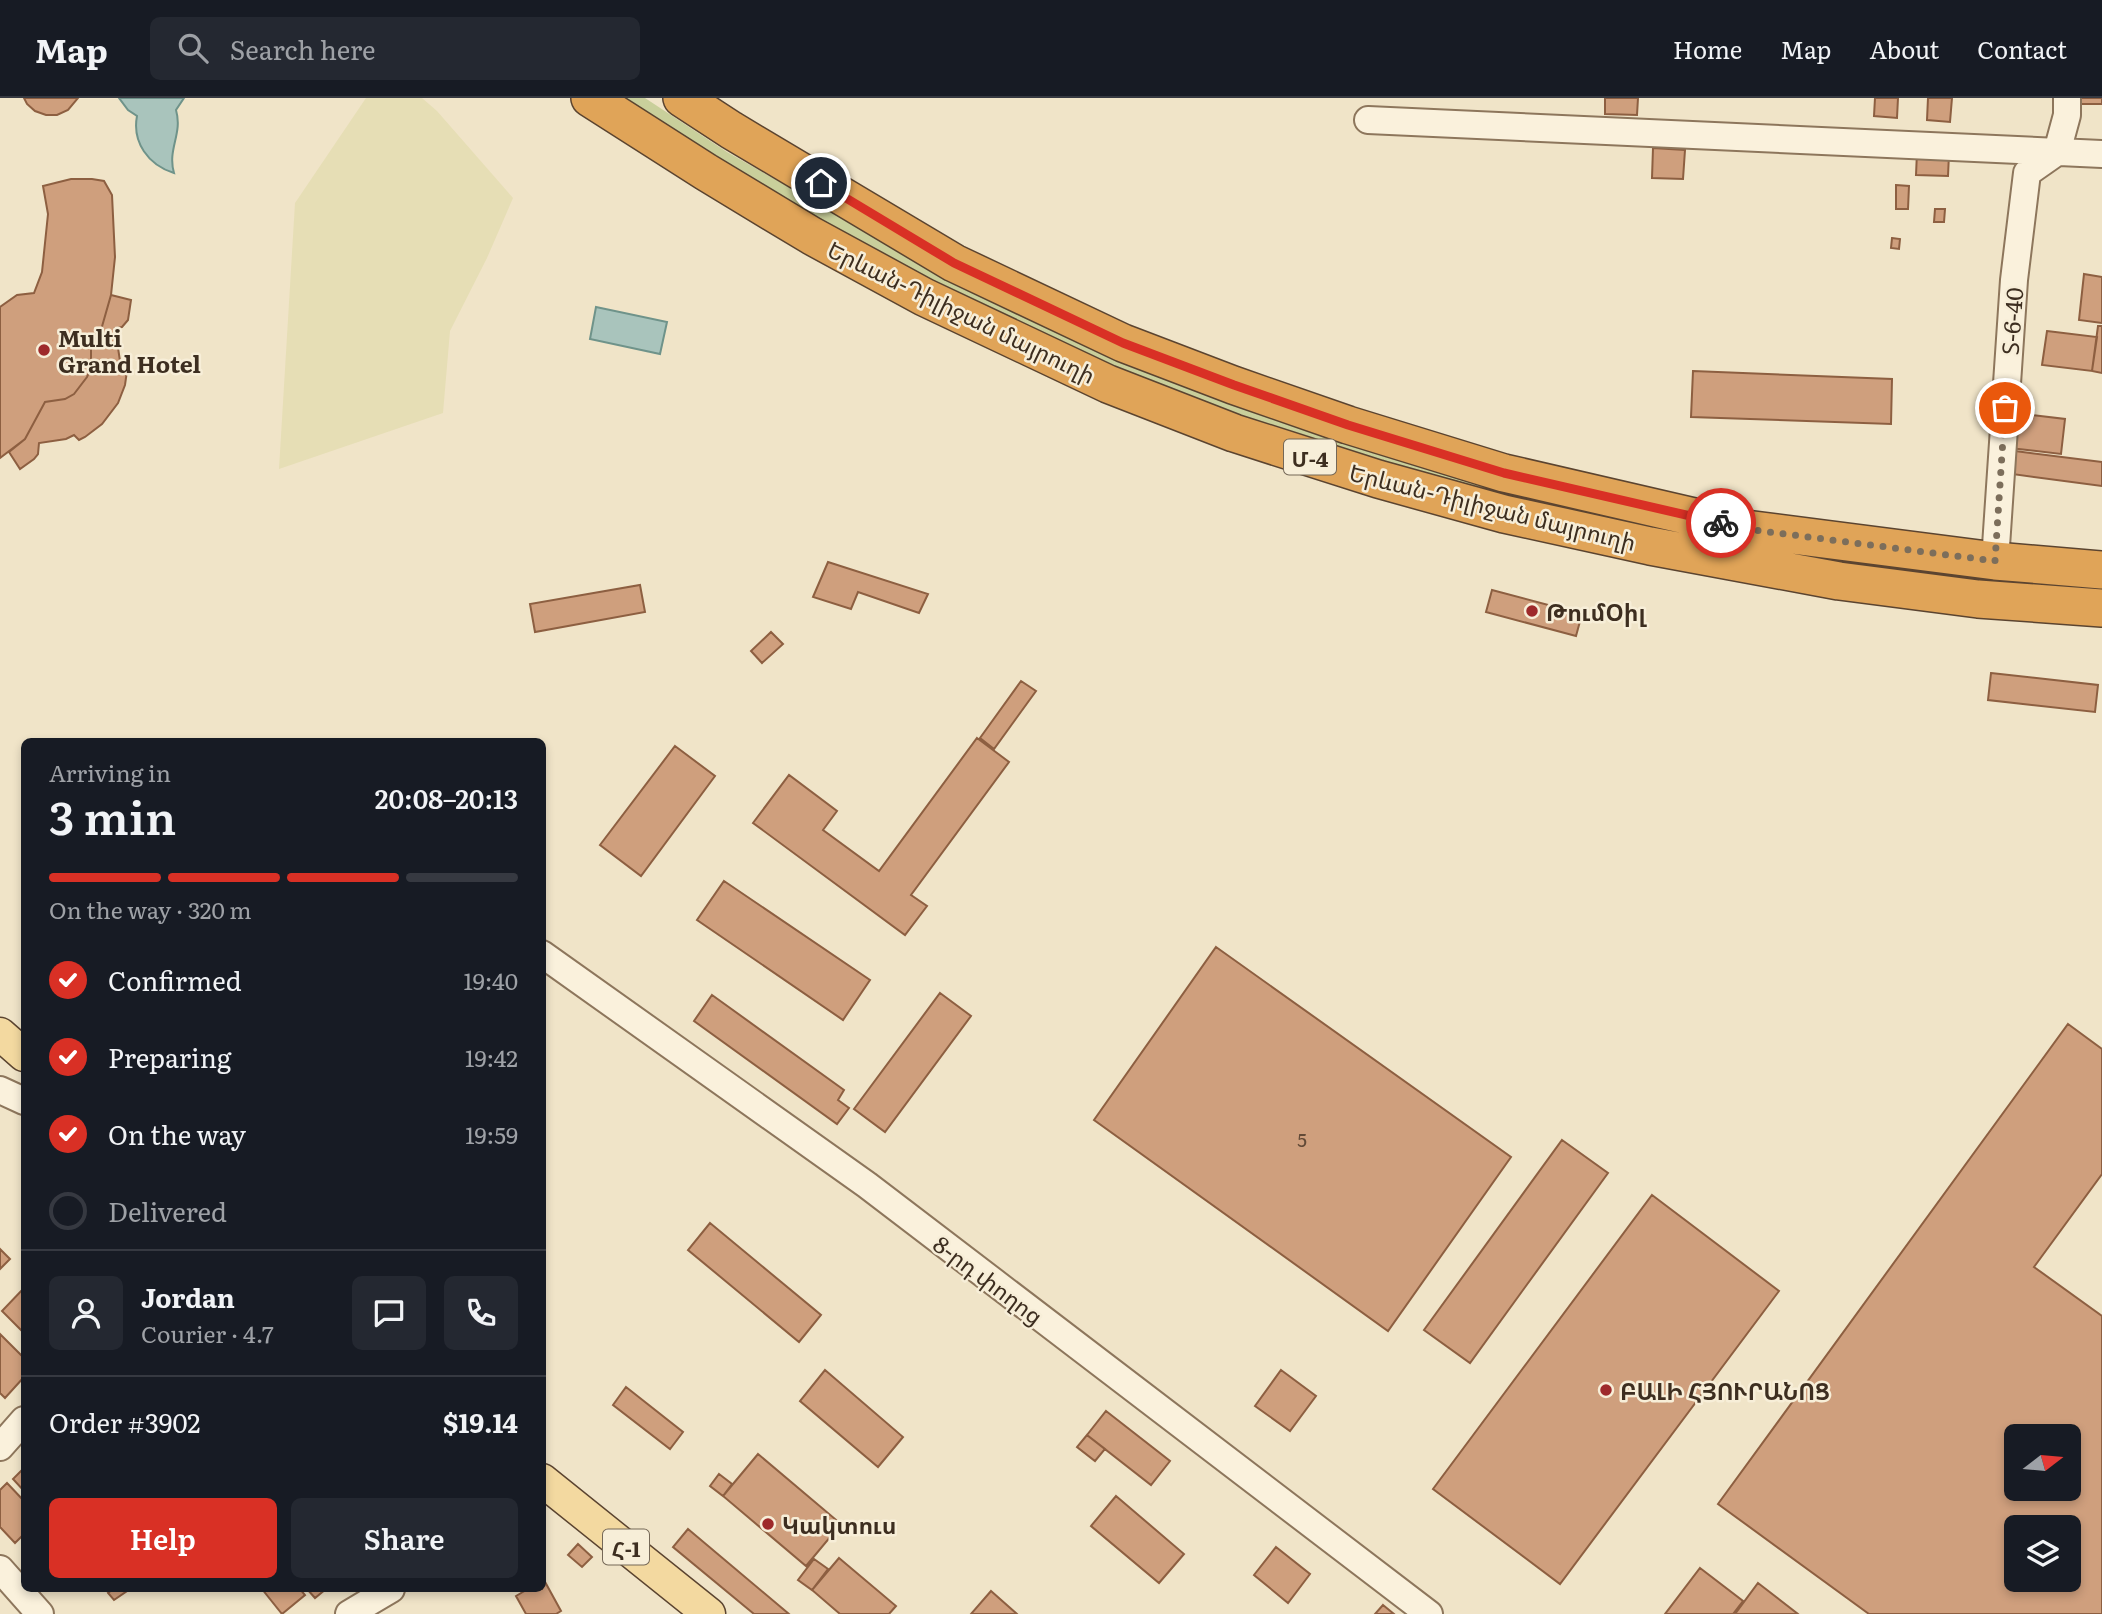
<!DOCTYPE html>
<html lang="en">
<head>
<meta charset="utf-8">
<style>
	:root { --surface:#171b24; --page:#242831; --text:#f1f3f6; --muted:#9ea1a6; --line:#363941; --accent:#d93025 }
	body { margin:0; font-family:Literata,"Noto Sans Armenian",serif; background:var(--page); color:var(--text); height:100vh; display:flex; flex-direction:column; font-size:26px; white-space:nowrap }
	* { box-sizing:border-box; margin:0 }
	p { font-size:23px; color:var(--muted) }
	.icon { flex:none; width:38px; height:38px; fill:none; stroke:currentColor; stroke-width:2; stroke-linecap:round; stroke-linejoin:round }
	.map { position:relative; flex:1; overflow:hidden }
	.side { position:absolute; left:21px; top:640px; width:525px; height:854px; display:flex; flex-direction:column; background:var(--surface); border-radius:10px; box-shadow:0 4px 10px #0003 }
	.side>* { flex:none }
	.needle { width:46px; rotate:74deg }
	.buttons { position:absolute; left:2004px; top:1326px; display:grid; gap:14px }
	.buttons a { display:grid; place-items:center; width:77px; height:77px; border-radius:10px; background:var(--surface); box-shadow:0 4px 10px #0003; font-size:35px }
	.pin { position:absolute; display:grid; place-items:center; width:60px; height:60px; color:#fff; margin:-30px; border:4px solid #fff; border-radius:50%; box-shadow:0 2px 7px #0007 }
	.courier { position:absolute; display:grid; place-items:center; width:70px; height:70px; margin:-35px; border:5px solid #d93025; border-radius:50%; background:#fff; color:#222; box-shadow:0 2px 9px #0007 }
	.summary em { font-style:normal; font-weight:600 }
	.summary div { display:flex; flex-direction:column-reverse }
	.summary { display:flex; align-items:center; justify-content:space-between; height:119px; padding:0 28px }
	h1 { font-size:46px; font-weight:600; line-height:52px }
	.bar { display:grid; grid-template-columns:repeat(4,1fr); gap:10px 7px; align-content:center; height:84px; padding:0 28px }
	.bar i { height:9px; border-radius:5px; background:var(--line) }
	.bar .active { background:var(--accent) }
	.bar p { grid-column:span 4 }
	.line { display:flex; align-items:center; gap:18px; padding:0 28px; border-top:2px solid var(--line) }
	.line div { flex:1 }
	.round { display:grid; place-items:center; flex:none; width:74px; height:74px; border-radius:10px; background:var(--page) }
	ol { padding:0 28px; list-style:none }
	li { display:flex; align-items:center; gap:21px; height:77px }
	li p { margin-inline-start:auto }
	li .icon { padding:7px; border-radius:50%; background:var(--accent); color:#fff; stroke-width:4 }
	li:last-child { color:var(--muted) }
	li i { width:38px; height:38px; border:4px solid var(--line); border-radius:50% }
	.action { display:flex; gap:14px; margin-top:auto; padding:14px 28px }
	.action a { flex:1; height:80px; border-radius:10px; background:var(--accent); color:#fff; font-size:28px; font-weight:600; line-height:80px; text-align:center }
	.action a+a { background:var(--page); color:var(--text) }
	header { display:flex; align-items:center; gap:42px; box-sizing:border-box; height:98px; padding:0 35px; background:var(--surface); border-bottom:2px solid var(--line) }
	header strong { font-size:33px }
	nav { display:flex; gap:38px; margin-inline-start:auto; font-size:24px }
	.search { width:490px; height:63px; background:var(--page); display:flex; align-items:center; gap:18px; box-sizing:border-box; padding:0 24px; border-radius:10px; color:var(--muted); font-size:26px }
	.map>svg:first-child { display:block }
</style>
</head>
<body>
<header>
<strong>Map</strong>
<div class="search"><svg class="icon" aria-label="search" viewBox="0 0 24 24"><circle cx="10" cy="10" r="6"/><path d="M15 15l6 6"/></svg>Search here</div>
<nav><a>Home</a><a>Map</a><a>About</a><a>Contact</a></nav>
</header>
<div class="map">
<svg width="2102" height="1516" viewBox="0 0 2102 1516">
	<rect width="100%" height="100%" fill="#f0e4c8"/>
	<path fill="#e6deb5" d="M366 0H422L437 13 513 100 487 160 450 233 443 315 279 371 295 105Z"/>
	<path fill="#c9cf9b" d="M615 0H645L727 54 887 145 1292 322 2102 486V501L2045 498 1611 429 1400 372 1249 323 1077 256 896 168Z"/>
	<path fill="#a9c4bc" stroke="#6f938a" stroke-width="2" d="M119 0H184L176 12C183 36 167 51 174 75 148 67 132 44 137 18L128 12Z
		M596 209 667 224 660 256 590 241Z"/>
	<path fill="#cf9f7d" stroke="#8d5f41" stroke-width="2" fill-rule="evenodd" d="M24 0H78L68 12 57 17H46L35 13 27 6Z
		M1605 0H1638L1637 17 1605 16Z
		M1875 0H1898L1897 20 1874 18Z
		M1928 0H1952L1950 24 1927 22Z
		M2080 0H2102V6H2080Z
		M1653 50 1685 52 1683 81 1652 80Z
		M1917 54 1949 56 1948 78 1916 77Z
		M71 81H92L104 83 112 97 115 159 111 197 99 239 91 242V270L87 279 74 296 65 301 45 304 25 341 0 360V209L17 197 34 195 42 174 48 116 43 88Z
		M1896 87 1909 88 1908 111H1896Z
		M1935 111H1945L1944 124H1934Z
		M1892 140 1900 141 1899 151 1891 150Z
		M2084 176 2102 179V225L2079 222Z
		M111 197 131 202 128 222 122 229 115 230 120 263 128 266 125 287 118 305 102 326 85 339 79 342 74 337 66 341 39 345 38 356 34 361 20 371 9 354 25 341 45 304 65 301 74 296 87 279 91 270V242L99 239Z
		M2098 228H2102V275L2092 273Z
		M2047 233 2097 239 2092 273 2042 267Z
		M1693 273 1892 281 1891 326 1691 319Z
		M2014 315 2065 321 2061 356 2010 350Z
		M2015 353 2102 364V388L2012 376Z
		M828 464 928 496 919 515 858 494 851 511 813 499Z
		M640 487 645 514 535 534 530 506Z
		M1492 492 1582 516 1576 538 1486 514Z
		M771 534 783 546 762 565 751 553Z
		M1991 575 2098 587 2095 614 1988 602Z
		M1021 583 1036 593 994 651 980 640Z
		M977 640 1009 664 911 797 927 808 905 837 753 725 789 677 837 713 823 732 879 773Z
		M675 648 715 678 641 778 600 747Z
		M724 783 870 882 843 922 697 822Z
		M1216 849 1511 1059 1388 1233 1094 1022Z
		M940 895 971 918 885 1034 854 1011Z
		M712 897 844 992 838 1002 849 1010 837 1026 694 923Z
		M2068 926 2102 951V1076L2034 1169 2102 1218V1516H1869L1718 1406ZM2016 1339H2068V1391H2016ZM2016 1430H2068V1482H2016Z
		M1562 1042 1608 1075 1470 1265 1424 1232Z
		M1652 1097 1779 1193 1560 1486 1433 1391Z
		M710 1125 821 1217 799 1244 688 1152Z
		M0 1151 10 1161 0 1171Z
		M24 1190V1235L2 1213Z
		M0 1236 24 1260V1279L5 1300 0 1295Z
		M825 1272 903 1339 878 1369 800 1303Z
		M1281 1272 1316 1298 1290 1333 1255 1308Z
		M626 1289 683 1334 670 1351 613 1307Z
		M1106 1313 1170 1363 1151 1387 1087 1337Z
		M1087 1337 1105 1351 1095 1363 1077 1349Z
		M758 1356 841 1426 806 1468 723 1398Z
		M24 1370V1393L13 1381Z
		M719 1376 732 1386 723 1398 710 1388Z
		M7 1385 24 1403V1436L15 1445 0 1429V1392Z
		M1116 1398 1184 1456 1159 1485 1091 1428Z
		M688 1431 789 1516H754L673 1449Z
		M578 1446 592 1459 582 1469 568 1457Z
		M1276 1449 1310 1476 1288 1505 1254 1477Z
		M839 1460 896 1508 889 1516H840L812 1492Z
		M814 1461 828 1471 812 1492 798 1482Z
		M1700 1470 1743 1503 1733 1516H1665Z
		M544 1482 561 1513 556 1516H526L516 1498 528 1491H542V1483Z
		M1758 1485 1798 1516H1735Z
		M113 1491H125L127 1493 114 1502 108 1495Z
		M262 1491H300L305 1497 282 1516Z
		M307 1491H326L315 1500Z
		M991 1493 1017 1516H971Z
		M1383 1507 1394 1516H1375Z"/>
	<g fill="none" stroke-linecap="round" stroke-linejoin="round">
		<g stroke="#8d765c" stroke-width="30">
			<path id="minor" d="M1368 22 2102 56
				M1995 463 2014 182 2027 75 2057 54 2067 17V0
				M542 856 867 1087 1429 1516
				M0 992 24 1003
				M0 1349 24 1322
				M0 1471 40 1516
				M349 1516 391 1491"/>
		</g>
		<g stroke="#5b4430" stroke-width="35">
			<path id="major" d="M0 936 24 957
				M542 1382 709 1516"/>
		</g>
		<g stroke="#5b4430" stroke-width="40">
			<path id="highway" d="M590 0 706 74 812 138 924 199 1108 286 1234 335 1378 381 1504 416 1650 448 1839 483 1978 501 2102 510
				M682 0 731 32 954 165 1123 245 1233 287 1348 327 1504 375 1746 431 1995 463 2102 472"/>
		</g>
		<use href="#minor" stroke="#faf1dc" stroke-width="26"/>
		<use href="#major" stroke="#f3d9a0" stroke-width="32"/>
		<use href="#highway" stroke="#e0a458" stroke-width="37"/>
	</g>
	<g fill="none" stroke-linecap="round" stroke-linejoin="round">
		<path stroke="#7c6e5b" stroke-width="7" stroke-dasharray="0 12.6" d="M1721 425 1746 431 1995 463 2005 310"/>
		<path stroke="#d93025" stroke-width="9" d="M821 85 954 165 1123 245 1234 287 1348 327 1504 375 1721 425"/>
	</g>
	<g fill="#9e2a2b" stroke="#f7eed8" stroke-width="2.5">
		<circle cx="44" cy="252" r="7"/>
		<circle cx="1532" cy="513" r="7"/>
		<circle cx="1606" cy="1292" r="7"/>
		<circle cx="768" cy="1426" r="7"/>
	</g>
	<g text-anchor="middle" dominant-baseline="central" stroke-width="5" stroke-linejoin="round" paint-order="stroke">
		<g font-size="19" fill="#624a37">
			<text x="1302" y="1041">5</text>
		</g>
		<g fill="#f7eed8" stroke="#756857" stroke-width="2">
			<rect x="1284" y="341.5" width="52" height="35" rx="5"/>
			<rect x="603" y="1431.5" width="46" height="35" rx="5"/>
		</g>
		<g font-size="21" font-weight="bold" fill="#3d2e20">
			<text x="1310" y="359">Մ-4</text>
			<text x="626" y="1449">Հ-1</text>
		</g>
		<g font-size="23" fill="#3d2e20" stroke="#f7eed8">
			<text transform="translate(962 213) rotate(26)">Երևան-Դիլիջան մայրուղի</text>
			<text transform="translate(2011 223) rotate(-86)">Տ-6-40</text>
			<text transform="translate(1493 408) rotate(14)">Երևան-Դիլիջան մայրուղի</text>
			<text transform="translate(989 1181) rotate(37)">8-րդ փողոց</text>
		</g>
		<g font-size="23" font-weight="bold" fill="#3d2e20" stroke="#f7eed8" text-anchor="start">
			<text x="58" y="239">Multi<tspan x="58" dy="26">Grand Hotel</tspan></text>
			<text x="1546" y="513">ԹումՕիլ</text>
			<text x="1620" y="1292">ԲԱԼԻ ՀՅՈՒՐԱՆՈՑ</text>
			<text x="782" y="1426">Կակտուս</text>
		</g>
	</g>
</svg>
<div class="buttons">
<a><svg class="needle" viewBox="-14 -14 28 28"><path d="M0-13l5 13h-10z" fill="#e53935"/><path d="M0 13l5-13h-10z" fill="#9ea1a6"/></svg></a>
<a><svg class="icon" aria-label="layers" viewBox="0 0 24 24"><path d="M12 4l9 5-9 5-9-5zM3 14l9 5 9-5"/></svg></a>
</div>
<div class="pin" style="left:2005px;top:310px;background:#ea580c"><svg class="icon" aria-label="bag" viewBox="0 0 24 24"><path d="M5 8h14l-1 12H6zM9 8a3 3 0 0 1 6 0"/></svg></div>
<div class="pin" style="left:821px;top:85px;background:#1f2937"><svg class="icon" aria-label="home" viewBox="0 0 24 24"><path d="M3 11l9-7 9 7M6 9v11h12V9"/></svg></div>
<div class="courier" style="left:1721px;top:425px"><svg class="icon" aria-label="bike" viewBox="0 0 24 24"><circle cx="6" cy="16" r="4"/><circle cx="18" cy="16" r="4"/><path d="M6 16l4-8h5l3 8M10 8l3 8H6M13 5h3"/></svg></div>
<section class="side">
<div class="summary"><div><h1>3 min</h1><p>Arriving in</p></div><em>20:08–20:13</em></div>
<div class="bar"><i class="active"></i><i class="active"></i><i class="active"></i><i></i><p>On the way · 320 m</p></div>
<ol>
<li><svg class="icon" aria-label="check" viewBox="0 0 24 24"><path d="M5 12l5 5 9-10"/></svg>Confirmed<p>19:40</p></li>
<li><svg class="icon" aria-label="check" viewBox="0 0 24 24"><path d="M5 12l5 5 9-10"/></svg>Preparing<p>19:42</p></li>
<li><svg class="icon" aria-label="check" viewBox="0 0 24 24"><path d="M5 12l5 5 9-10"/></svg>On the way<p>19:59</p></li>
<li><i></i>Delivered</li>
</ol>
<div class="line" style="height:126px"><a class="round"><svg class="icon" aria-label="person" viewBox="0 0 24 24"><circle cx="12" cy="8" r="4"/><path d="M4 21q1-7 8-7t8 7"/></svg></a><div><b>Jordan</b><p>Courier · 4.7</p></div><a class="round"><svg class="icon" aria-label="chat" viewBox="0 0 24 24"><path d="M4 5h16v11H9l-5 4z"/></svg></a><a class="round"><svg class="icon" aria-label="phone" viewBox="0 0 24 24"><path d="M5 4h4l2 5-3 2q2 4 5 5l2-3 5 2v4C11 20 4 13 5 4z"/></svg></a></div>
<div class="line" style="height:91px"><div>Order #3902</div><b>$19.14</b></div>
<div class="action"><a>Help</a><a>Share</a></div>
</section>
</div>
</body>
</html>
